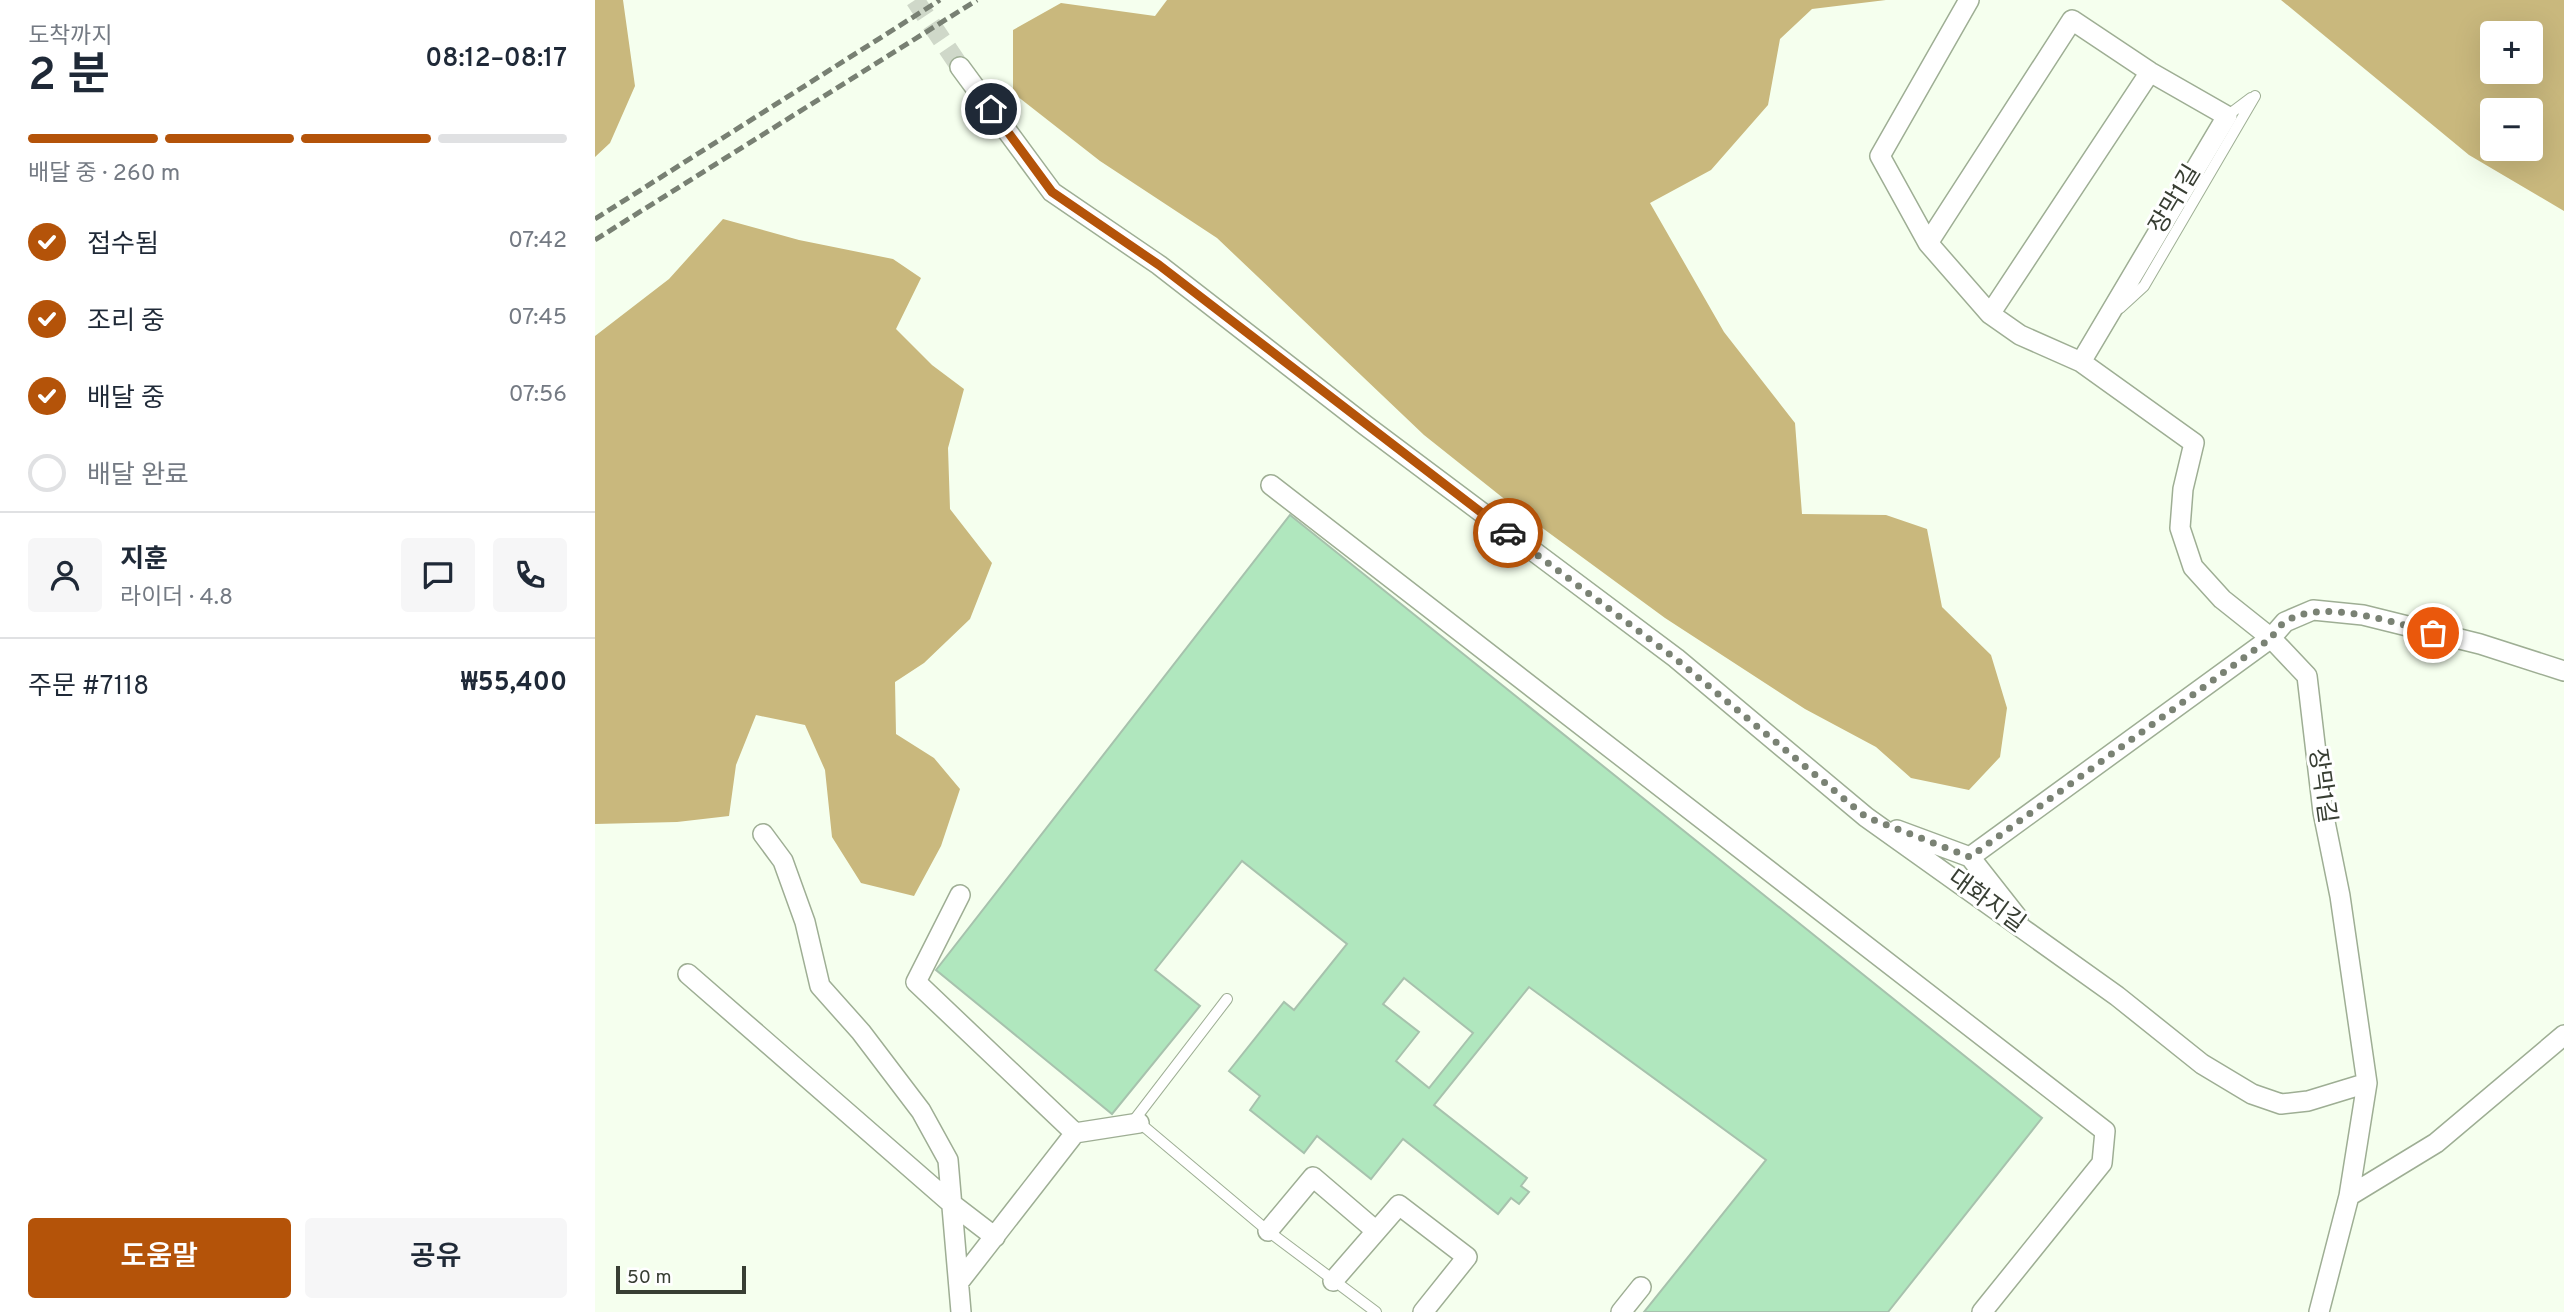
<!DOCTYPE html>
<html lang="ko">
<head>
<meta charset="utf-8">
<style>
	:root { --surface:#fff; --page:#f6f6f7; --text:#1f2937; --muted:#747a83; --line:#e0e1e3; --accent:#b45309 }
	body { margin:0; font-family:Overpass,"Noto Sans KR",sans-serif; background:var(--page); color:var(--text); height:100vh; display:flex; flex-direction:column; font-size:26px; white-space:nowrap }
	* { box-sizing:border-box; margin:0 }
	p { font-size:23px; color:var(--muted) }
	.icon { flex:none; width:38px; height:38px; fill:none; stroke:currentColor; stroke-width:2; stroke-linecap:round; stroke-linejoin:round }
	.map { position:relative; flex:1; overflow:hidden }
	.sheet { display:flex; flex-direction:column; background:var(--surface); width:595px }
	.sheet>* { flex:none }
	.fabs { position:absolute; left:1885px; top:21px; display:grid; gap:14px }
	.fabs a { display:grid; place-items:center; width:63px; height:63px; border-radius:7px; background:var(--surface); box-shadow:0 7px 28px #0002; font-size:35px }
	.scale { position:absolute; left:21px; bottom:18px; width:130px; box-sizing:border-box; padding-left:7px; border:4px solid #383e33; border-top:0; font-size:19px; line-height:24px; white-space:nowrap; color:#383e33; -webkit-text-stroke:5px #fff; paint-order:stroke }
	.pin { position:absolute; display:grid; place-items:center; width:60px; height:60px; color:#fff; margin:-30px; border:4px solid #fff; border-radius:50%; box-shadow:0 2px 7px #0007 }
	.courier { position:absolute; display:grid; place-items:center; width:70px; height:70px; margin:-35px; border:5px solid #b45309; border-radius:50%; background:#fff; color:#222; box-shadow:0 2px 9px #0007 }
	.overview em { font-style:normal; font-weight:600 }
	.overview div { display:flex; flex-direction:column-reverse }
	.overview { display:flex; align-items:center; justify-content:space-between; height:119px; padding:0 28px }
	h1 { font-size:46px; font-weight:600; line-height:52px }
	.bar { display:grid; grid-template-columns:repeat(4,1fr); gap:10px 7px; align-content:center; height:84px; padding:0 28px }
	.bar i { height:9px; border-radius:5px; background:var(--line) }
	.bar .current { background:var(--accent) }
	.bar p { grid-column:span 4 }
	.line { display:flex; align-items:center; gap:18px; padding:0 28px; border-top:2px solid var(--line) }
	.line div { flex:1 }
	.round { display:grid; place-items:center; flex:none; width:74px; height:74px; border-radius:7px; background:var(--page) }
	ol { padding:0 28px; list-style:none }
	li { display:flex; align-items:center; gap:21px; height:77px }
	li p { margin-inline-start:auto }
	li .icon { padding:7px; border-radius:50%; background:var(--accent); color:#fff; stroke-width:4 }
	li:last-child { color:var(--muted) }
	li i { width:38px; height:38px; border:4px solid var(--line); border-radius:50% }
	.button { display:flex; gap:14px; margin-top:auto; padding:14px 28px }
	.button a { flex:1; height:80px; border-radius:7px; background:var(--accent); color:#fff; font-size:28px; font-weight:600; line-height:80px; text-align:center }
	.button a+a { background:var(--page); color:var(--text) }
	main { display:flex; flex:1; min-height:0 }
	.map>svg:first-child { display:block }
</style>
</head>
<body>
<main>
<section class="sheet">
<div class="overview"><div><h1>2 분</h1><p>도착까지</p></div><em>08:12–08:17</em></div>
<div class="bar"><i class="current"></i><i class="current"></i><i class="current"></i><i></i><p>배달 중 · 260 m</p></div>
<ol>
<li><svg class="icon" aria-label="check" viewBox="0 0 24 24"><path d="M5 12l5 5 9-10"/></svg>접수됨<p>07:42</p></li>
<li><svg class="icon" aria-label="check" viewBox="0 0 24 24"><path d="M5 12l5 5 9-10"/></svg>조리 중<p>07:45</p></li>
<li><svg class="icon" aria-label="check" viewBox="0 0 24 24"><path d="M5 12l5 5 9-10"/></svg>배달 중<p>07:56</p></li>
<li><i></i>배달 완료</li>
</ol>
<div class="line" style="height:126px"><a class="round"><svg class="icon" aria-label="person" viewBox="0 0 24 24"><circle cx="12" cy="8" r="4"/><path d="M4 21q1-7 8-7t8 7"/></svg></a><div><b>지훈</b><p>라이더 · 4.8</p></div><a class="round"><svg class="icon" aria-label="chat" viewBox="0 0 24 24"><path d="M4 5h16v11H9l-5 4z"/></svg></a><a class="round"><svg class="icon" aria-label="phone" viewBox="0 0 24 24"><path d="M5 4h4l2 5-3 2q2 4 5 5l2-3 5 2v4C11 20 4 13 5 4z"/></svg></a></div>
<div class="line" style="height:91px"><div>주문 #7118</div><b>₩55,400</b></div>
<div class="button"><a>도움말</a><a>공유</a></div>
</section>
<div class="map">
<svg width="1969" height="1312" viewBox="0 0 1969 1312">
	<rect width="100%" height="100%" fill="#f5ffee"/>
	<path fill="#c9b87d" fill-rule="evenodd" d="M0 0H28L40 86 15 143 0 157Z
		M572 0H1291L1217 9 1185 39 1173 105 1116 170 1055 203 1129 332 1200 423 1207 514 1291 515 1332 529 1347 607 1396 655 1412 708 1405 757 1374 790 1316 778 1281 747 1210 709 1070 618 927 513 829 435 622 238 505 161 418 93V30L466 3 560 16Z
		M1686 0H1969V211L1874 155ZM1936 33V72H1897V33ZM1936 110V149H1897V110Z
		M128 219 204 240 298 259 326 278 301 329 337 365 369 389 353 448 355 509 397 563 375 619 329 663 300 682 301 734 339 758 365 789 346 846 319 896 266 883 237 837 230 770 210 725 161 715 141 765 134 816 82 822 0 824V336L74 279Z"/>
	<path fill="#b0e7be" stroke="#a7c2ad" stroke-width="2" fill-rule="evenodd" d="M695 515 1447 1118 1293 1312H1049L1171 1160 934 987 839 1105 932 1178 926 1186 934 1192 924 1204 916 1198 903 1214 808 1139 776 1179 722 1136 709 1153 655 1110 665 1096 634 1071 689 1002 699 1010 752 944 647 861 560 970 605 1006 517 1114 341 970ZM809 978 878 1033 834 1088 801 1061 824 1032 788 1004Z"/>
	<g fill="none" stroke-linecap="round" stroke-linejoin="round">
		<path stroke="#cfd8c9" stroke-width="19" stroke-dasharray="19 10" stroke-linecap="butt" d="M320 0 365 67"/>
		<g stroke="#9eae94" stroke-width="12">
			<path id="lane" d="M1632 116 1656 98
				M1525 308 1549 286 1660 96
				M632 999 540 1119 673 1231 781 1312"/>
		</g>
		<g stroke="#9eae94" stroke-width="22">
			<path id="street" d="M1374 0 1285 156 1333 243 1395 314 1425 335 1486 362 1599 443 1588 489 1585 528 1598 567 1627 599 1676 638 1712 676 1728 812 1745 896 1772 1083 1754 1196 1724 1312
				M365 67 457 192 564 265 770 425 1081 658 1271 817 1522 996 1607 1064 1657 1094 1686 1104 1713 1101 1772 1083
				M1333 243 1477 20 1555 72 1632 116 1486 362
				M1395 314 1555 72
				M676 485 1510 1131 1507 1163 1387 1312
				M1302 830 1375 857 1423 918
				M168 834 188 861 210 922 225 986 266 1032 326 1111 353 1160 366 1312
				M1375 857 1676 638 1690 622 1718 610 1768 615 1885 644 1969 671
				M365 895 321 982 480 1133 544 1123
				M93 974 357 1204 400 1237
				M1754 1196 1841 1143 1969 1035
				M673 1231 718 1177 780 1230
				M738 1281 804 1205 872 1257 828 1312
				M364 1282 480 1133
				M1026 1312 1046 1287"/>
		</g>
		<use href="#lane" stroke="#fff" stroke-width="10"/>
		<use href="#street" stroke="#fff" stroke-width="19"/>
		<path stroke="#788073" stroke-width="5" stroke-dasharray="10 5" stroke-linecap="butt" d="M0 219 345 0
			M0 240 382 0"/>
	</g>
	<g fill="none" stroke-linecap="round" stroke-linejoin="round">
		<path stroke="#7a8274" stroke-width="7" stroke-dasharray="0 12.6" d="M913 533 1081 659 1271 817 1375 857 1676 638C1680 633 1685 625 1690 622 1727 597 1799 623 1838 633"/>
		<path stroke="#b45309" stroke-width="9" d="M396 109 457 192 564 265 913 533"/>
	</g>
	<g text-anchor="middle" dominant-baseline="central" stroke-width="6" stroke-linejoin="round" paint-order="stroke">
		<g font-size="24" fill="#383e33" stroke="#fff">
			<text transform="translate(1581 200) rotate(-59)">장막1길</text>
			<text transform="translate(1726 786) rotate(82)">장막1길</text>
			<text transform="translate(1391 902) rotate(36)">대화지길</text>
		</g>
	</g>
</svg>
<div class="fabs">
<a>+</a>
<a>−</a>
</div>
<div class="scale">50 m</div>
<div class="pin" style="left:1838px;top:633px;background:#ea580c"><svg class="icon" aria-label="bag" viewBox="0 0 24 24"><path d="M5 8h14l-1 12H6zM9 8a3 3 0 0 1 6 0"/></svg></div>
<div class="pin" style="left:396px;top:109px;background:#1f2937"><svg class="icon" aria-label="home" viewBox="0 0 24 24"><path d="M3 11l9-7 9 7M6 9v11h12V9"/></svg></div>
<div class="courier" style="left:913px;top:533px"><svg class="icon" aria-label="car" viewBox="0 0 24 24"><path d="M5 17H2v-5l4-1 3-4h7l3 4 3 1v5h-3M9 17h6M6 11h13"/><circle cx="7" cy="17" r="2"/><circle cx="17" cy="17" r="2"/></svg></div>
</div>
</main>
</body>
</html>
